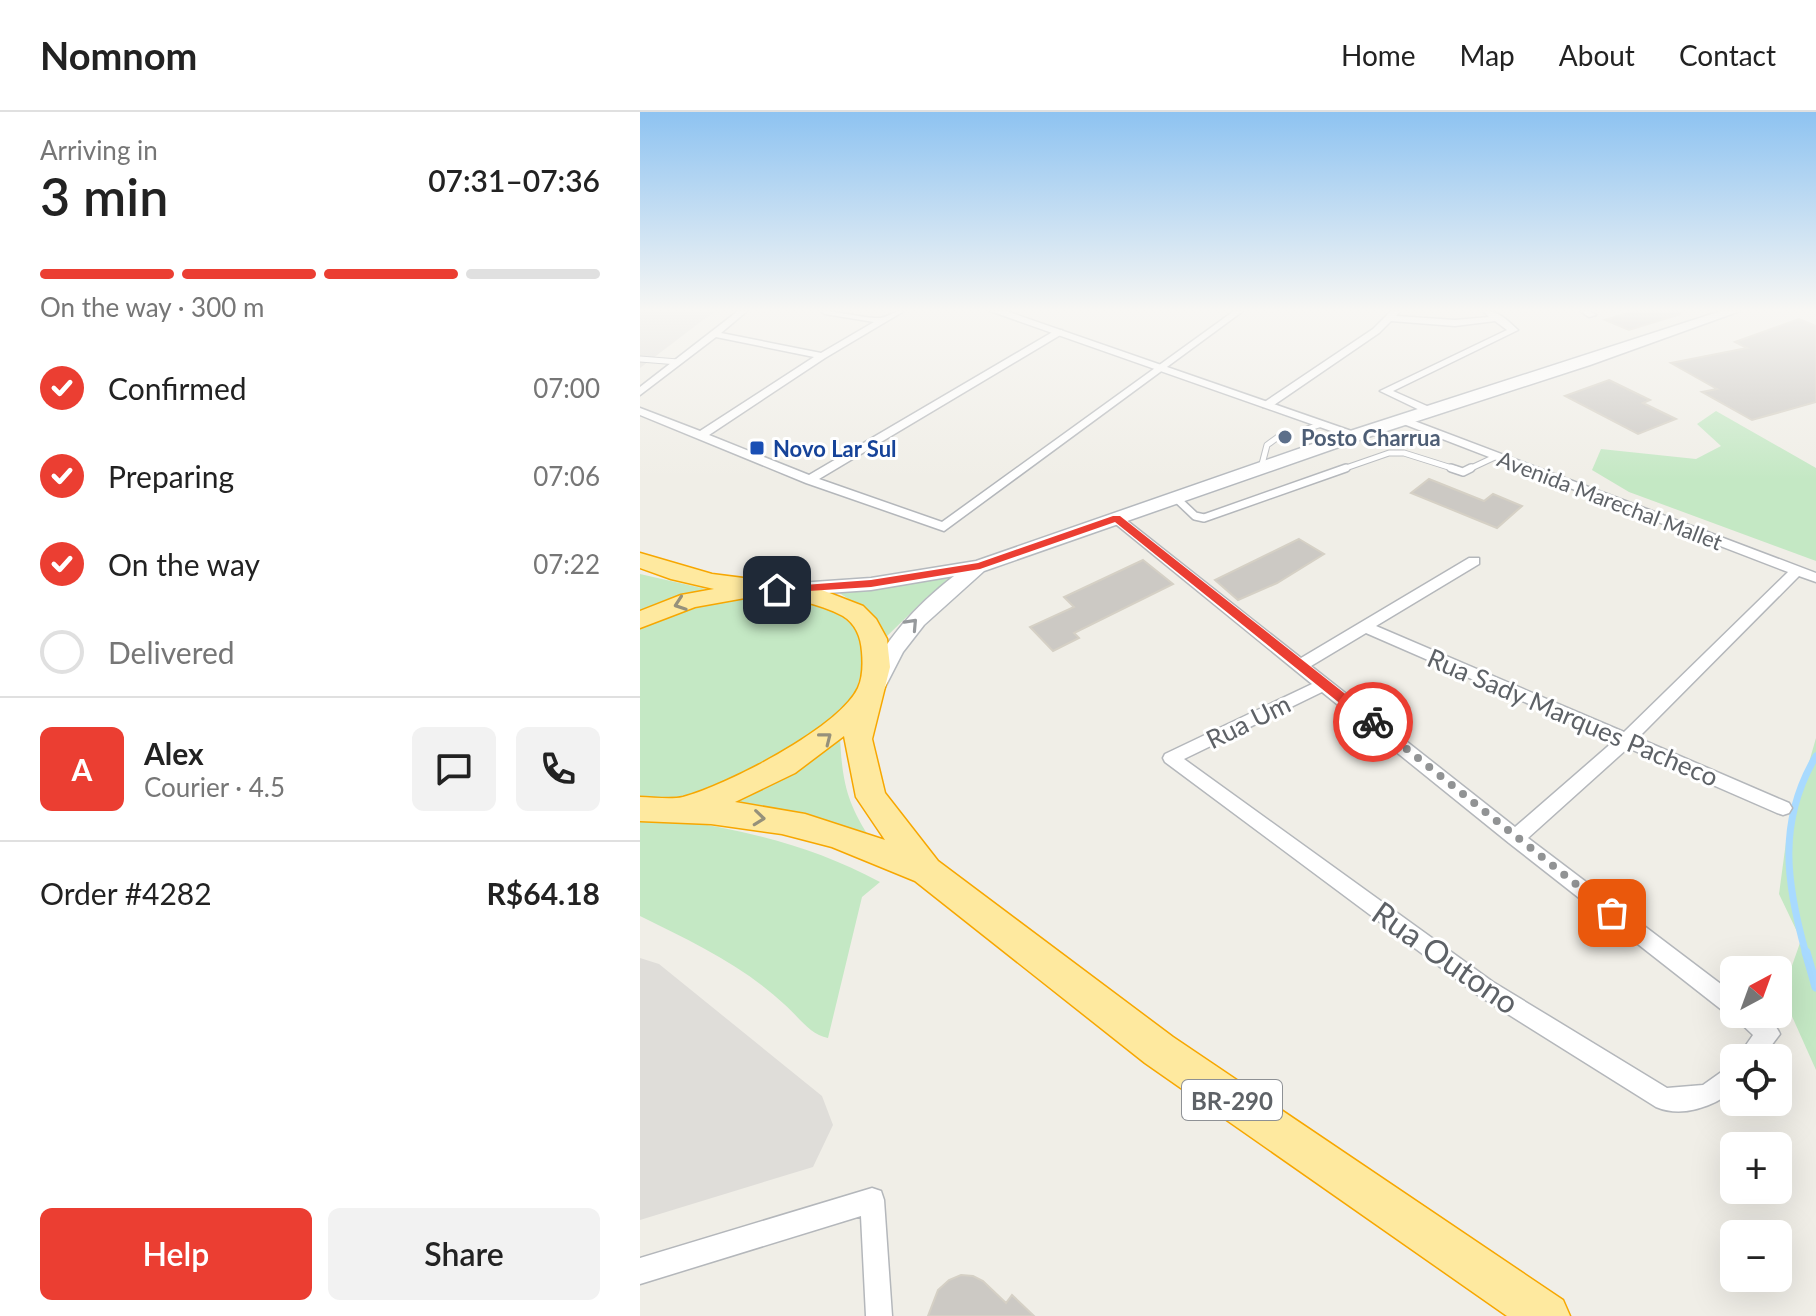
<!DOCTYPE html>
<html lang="en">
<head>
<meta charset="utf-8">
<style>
	:root { --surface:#fff; --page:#f2f2f2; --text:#222; --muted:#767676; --line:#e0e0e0; --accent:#eb3e32 }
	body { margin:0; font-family:Lato,sans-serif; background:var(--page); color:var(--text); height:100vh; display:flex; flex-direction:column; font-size:30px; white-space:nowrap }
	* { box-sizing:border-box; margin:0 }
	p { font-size:26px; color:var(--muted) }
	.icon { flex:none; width:44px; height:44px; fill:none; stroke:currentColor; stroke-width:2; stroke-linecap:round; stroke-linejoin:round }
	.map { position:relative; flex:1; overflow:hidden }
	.side { display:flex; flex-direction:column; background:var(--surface); width:640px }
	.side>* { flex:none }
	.needle { width:52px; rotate:41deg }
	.controls { position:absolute; left:1080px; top:844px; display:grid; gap:16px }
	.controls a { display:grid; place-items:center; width:72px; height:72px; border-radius:12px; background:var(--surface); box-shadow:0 8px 32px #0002; font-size:40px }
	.pin { position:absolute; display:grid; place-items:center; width:68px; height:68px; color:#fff; margin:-34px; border-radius:16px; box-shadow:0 4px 12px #0006 }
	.courier { position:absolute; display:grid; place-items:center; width:80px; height:80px; margin:-40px; border:6px solid #eb3e32; border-radius:50%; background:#fff; color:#222; box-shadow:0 2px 10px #0007 }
	.headline em { font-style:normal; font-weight:600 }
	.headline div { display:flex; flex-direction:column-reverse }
	.headline { display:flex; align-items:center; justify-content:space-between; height:136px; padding:0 40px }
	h1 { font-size:52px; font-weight:600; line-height:60px }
	.bar { display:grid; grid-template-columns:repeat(4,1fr); gap:12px 8px; align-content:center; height:96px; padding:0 40px }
	.bar i { height:10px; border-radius:6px; background:var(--line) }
	.bar .selected { background:var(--accent) }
	.bar p { grid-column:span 4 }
	.line { display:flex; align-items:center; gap:20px; padding:0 40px; border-top:2px solid var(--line) }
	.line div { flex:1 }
	.round { display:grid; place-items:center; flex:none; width:84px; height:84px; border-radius:12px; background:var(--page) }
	ol { padding:0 40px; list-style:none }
	li { display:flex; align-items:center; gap:24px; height:88px }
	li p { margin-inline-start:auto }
	li .icon { padding:8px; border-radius:50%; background:var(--accent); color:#fff; stroke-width:4 }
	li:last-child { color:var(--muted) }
	li i { width:44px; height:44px; border:4px solid var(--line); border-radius:50% }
	.action { display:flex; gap:16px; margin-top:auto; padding:16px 40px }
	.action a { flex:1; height:92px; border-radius:12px; background:var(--accent); color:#fff; font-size:32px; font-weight:600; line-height:92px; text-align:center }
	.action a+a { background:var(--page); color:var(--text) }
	header { display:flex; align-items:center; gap:48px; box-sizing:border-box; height:112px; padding:0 40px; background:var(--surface); border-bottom:2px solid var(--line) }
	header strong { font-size:38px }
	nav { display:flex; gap:44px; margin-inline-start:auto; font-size:28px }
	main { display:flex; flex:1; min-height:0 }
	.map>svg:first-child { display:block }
</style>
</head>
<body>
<header>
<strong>Nomnom</strong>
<nav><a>Home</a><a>Map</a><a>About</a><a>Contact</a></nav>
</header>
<main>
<section class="side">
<div class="headline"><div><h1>3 min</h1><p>Arriving in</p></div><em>07:31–07:36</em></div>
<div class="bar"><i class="selected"></i><i class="selected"></i><i class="selected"></i><i></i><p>On the way · 300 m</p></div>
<ol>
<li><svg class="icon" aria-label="check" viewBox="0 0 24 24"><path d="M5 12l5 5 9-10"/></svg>Confirmed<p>07:00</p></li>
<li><svg class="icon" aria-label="check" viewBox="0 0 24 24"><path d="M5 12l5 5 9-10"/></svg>Preparing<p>07:06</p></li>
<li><svg class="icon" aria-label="check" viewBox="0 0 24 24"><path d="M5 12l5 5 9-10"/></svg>On the way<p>07:22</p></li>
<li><i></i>Delivered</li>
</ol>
<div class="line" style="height:144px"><b class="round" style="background:var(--accent);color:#fff">A</b><div><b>Alex</b><p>Courier · 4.5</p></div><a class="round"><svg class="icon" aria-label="chat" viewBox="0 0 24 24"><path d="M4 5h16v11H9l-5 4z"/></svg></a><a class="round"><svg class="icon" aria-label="phone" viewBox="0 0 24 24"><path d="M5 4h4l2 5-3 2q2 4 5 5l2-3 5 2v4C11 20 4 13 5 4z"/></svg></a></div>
<div class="line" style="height:104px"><div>Order #4282</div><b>R$64.18</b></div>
<div class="action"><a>Help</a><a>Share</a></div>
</section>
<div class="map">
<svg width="1176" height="1204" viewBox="0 0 1176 1204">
	<rect width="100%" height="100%" fill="#f0eee7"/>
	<path fill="#dfddd9" d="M0 199H75L0 256Z
		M0 846 19 852 182 984 193 1013 173 1055 0 1108Z"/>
	<path fill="#c4e8c4" d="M1076 299 1176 356V449L989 380 952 358 961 337 1056 347 1081 334 1057 312Z
		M323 460 287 485 243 528 225 498 198 480Z
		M0 462 66 477 25 488 0 499Z
		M133 482 195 498 214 515 221 526 224 551 216 579 207 594 141 651 43 686 0 689V514C42 495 86 482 133 482Z
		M200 624C202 670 207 692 232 729L199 713 91 689C133 673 168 656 200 624Z
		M1176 626V958L1142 882 1161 828 1139 782 1146 730Z
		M33 707C108 719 173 734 240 770L222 785 188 926C170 923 158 904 144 892 102 853 51 829 0 804V710Z"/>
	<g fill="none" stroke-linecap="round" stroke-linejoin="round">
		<path stroke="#a8daff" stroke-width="7" d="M1166 842C1146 771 1137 710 1176 644"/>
		<path stroke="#a8daff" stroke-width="9" d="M1166 840 1176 875"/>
	</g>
	<path fill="#ccc9c4" stroke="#d5d0c5" stroke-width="2" d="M994 199H1039L1040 202 989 218 965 208Z
		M1159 207 1176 214V290L1112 308 1062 280 1077 277 1031 251 1107 236 1095 230Z
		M969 268 1010 288 1003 291 1036 307 998 322 925 284Z
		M789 367 844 389 853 382 882 394 857 416 771 381Z
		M659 427 684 442 637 471 598 488 575 468Z
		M503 448 533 472 434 521 439 526 413 539 390 515 434 495 424 485Z
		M321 1163 333 1164 343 1169 366 1191 372 1183 394 1204H288L298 1178 309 1168Z"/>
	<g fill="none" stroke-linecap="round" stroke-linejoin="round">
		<g stroke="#b4b7bb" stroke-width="7">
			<path id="service-far1" d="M0 247 38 250
				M667 317 682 312
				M621 356 627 333 638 325
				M700 358 749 341H764L818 358
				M827 358 857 344"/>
		</g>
		<g stroke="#b4b7bb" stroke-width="10">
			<path id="service" d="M811 356 823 360 831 356
				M536 386 555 404 564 406 706 356"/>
		</g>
		<g stroke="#b4b7bb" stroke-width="3">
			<path id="minor" d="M98 199H107L81 221 181 241 234 210 185 202 181 199C198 199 227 207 240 206 249 205 254 198 264 199L185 246 69 323 169 363 416 218H422V222L179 367 302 410 594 199H603L304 419 166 371 0 303V296L60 319 174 245 76 225 0 283V275Z
				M751 199H760L756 204 815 208 849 205 843 199C858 198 867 208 878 218L753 279 796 298V302H788L740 279 867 218 855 209 815 214 751 209 739 221 631 295H623V291L733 217Z
				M940 199H950L956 203 949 205Z
				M761 307H769L1176 461V470L1159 464 998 626 1149 691 1152 696 1149 701 1143 703 1137 701 988 636 888 726 1094 882V902C1113 902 1131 902 1140 922L1122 946H1097L1113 923 1094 905 1087 902 869 731 682 580 544 647 853 870 1027 976 1063 973 1094 951V978C1073 995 1042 1006 1016 995L839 884 525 650 523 646 525 642 672 572 472 409V403H480L661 546 829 446H839V452L736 514 984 620 1148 460 761 311ZM726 521 974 629 875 715 671 554Z
				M232 1076 241 1079 244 1088 252 1204H226L221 1104 0 1172V1146Z"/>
		</g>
		<g stroke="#b4b7bb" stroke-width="3">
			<path id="tertiary" d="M350 199H366L723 323 711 326Z"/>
		</g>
		<g stroke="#b5b9be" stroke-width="3">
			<path id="secondary" d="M1081 199H1100L950 253 722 327 344 459 284 513 263 540 243 579H227L223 573C245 528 274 495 314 464L231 478 144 484 134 478 144 472 231 466 336 449 710 319Z"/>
		</g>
		<g stroke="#f7a700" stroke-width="3">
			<path id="trunk" d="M0 441 72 462 174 475 223 494 236 507 247 527 250 555 232 627 245 681 298 749 533 925 923 1188 930 1204H867L505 951 275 769 192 735 142 722 71 712 0 709V685C13 685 30 688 43 685 85 674 199 616 218 576 223 565 223 552 222 540 221 525 216 512 203 504 173 488 141 486 108 481L105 486 55 495 0 516V499L41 483 74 477 31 467 0 456ZM204 624 216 685 245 728 165 702 95 690 155 661Z"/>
		</g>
		<use href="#service-far1" stroke="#fff" stroke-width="5"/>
		<use href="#service" stroke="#fff" stroke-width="7"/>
		<use href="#minor" fill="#fff" fill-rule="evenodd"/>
		<use href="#tertiary" fill="#fff" fill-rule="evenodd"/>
		<use href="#secondary" fill="#fff" fill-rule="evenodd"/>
		<use href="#trunk" fill="#fee99f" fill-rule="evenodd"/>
	</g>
	<defs><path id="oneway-chevron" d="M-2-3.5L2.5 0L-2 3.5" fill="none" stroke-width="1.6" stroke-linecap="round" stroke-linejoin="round" transform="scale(2)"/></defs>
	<g stroke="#96917b">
		<use href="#oneway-chevron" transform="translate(40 492) rotate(161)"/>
		<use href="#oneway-chevron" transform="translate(186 626) rotate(-38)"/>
		<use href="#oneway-chevron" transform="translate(119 706) rotate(6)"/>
	</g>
	<use stroke="#96999c" href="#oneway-chevron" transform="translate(272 512) rotate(-47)"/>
	<linearGradient id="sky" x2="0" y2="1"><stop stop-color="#8ec3f1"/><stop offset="0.54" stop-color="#f8f7f4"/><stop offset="1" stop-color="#f8f7f4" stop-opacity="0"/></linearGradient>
	<rect width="1176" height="367" fill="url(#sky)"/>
	<path fill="#eb3e32" d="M473 404H480L737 607V614H728L475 410 340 457 231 475 137 481 132 478 137 475 231 468 338 451Z"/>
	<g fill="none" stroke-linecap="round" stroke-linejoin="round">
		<path stroke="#919394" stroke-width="8" stroke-dasharray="0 14.4" d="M733 610 972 801"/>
	</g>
	<circle fill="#5c6f8a" stroke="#fff" stroke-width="3" cx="645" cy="325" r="8"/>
	<rect fill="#1a4fb4" stroke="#fff" stroke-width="3" x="109" y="328" width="16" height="16" rx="4"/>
	<g text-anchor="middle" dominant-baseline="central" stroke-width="6" stroke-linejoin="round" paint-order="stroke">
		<g font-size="22" font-weight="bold" fill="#4e5e75" stroke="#fff" text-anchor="start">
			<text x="661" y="325">Posto Charrua</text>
		</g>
		<g font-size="22" font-weight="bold" fill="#164399" stroke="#fff" text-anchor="start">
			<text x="133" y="336">Novo Lar Sul</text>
		</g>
		<g font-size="22" fill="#5e6267" stroke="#fff">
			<text transform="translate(970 388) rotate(21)">Avenida Marechal Mallet</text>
		</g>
		<rect fill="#fff" stroke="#8e9195" stroke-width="2" x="542" y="968" width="100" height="40" rx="6"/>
		<g font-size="24" font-weight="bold" fill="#5e6267">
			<text x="592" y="988">BR-290</text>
		</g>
		<g font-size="26" fill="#5e6267" stroke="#fff">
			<text transform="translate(933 605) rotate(23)">Rua Sady Marques Pacheco</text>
			<text transform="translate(608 609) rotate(-26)">Rua Um</text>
		</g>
		<g font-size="32" fill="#5e6267" stroke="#fff">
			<text transform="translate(806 845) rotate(35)">Rua Outono</text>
		</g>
	</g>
</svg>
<div class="controls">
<a><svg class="needle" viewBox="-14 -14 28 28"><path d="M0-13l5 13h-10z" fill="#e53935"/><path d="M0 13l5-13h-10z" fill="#767676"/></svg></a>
<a><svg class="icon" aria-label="locate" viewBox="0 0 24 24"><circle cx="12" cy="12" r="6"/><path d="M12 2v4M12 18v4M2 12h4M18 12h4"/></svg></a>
<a>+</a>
<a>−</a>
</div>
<div class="pin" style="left:972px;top:801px;background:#ea580c"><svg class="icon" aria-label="bag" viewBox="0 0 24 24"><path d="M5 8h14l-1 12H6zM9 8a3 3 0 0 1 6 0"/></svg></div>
<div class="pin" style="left:137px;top:478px;background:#1f2937"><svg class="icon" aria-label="home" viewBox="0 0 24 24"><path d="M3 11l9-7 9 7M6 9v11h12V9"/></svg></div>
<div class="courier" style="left:733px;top:610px"><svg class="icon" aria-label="bike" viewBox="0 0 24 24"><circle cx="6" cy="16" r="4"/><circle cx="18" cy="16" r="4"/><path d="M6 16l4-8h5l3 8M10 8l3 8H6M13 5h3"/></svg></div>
</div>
</main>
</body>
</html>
